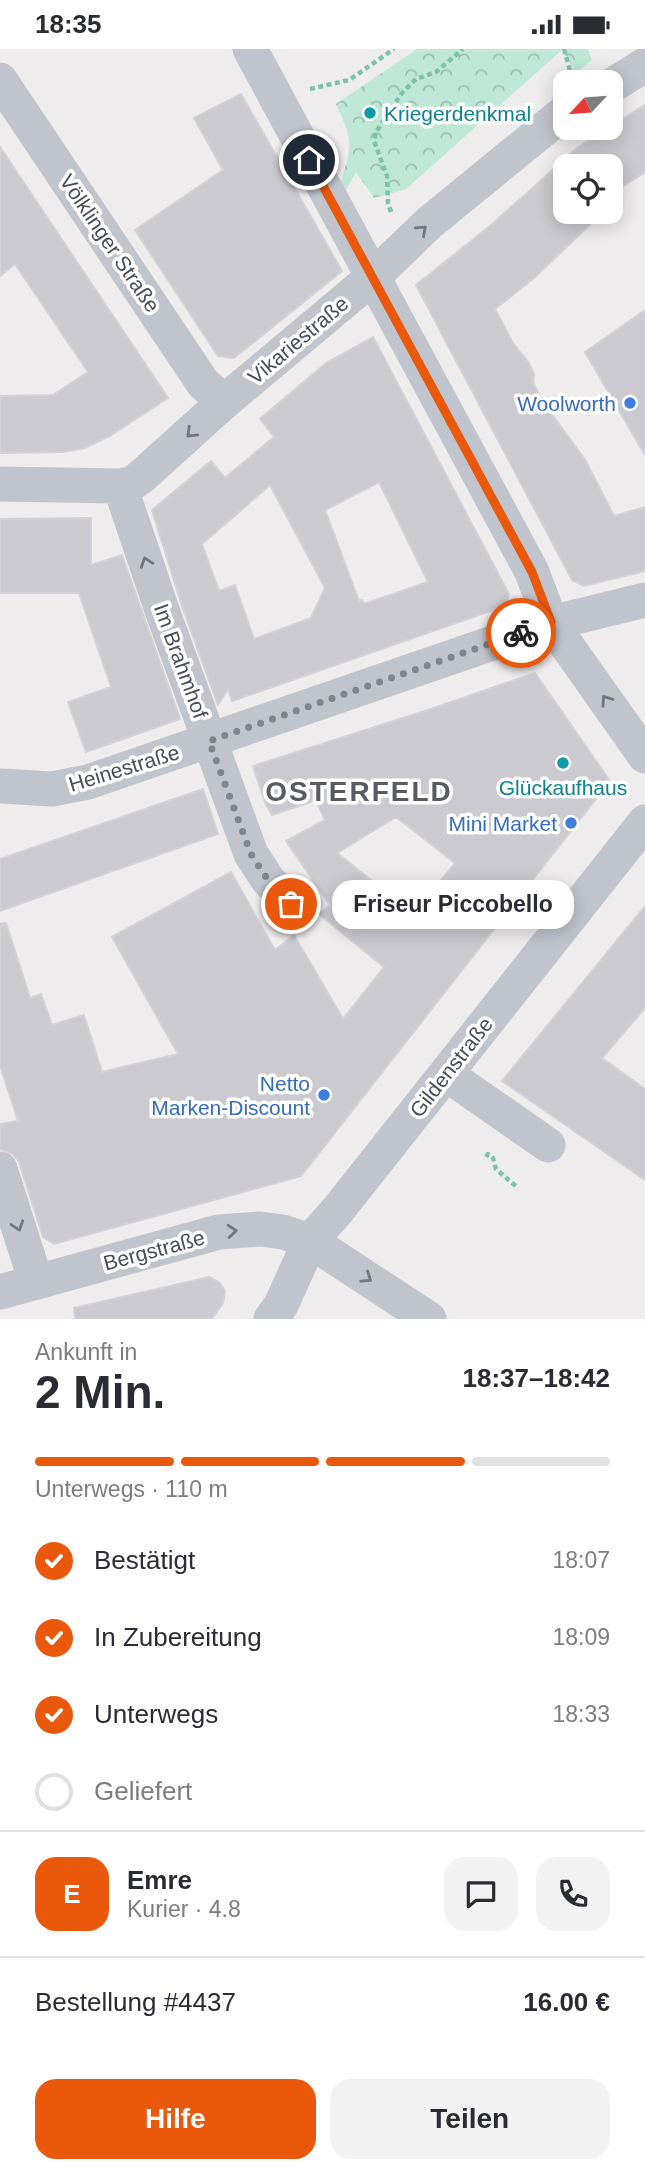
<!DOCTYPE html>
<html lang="de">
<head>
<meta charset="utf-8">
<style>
	:root { --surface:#fff; --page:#f2f2f3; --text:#2b2b33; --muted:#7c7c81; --line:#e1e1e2; --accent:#ea580c }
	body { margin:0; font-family:Helvetica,sans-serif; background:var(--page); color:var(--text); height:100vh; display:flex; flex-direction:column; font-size:26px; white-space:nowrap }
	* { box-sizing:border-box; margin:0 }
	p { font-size:23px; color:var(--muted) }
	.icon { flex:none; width:38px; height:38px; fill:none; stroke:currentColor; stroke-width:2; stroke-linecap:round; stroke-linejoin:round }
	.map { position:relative; height:1270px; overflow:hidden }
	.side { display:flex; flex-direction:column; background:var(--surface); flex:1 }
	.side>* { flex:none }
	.needle { width:46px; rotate:244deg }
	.controls { position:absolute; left:553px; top:21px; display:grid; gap:14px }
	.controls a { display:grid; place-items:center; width:70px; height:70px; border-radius:14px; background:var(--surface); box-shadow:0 4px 18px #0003; font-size:35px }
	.pin { position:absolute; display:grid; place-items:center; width:60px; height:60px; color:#fff; margin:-30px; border:4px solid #fff; border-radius:50%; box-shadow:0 2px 7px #0007 }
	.courier { position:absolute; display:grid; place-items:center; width:70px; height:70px; margin:-35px; border:5px solid #ea580c; border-radius:50%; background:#fff; color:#222; box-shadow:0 2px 9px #0007 }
	.bubble { position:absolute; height:49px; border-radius:21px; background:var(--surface); box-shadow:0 4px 18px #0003; font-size:23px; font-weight:700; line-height:49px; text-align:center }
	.head em { font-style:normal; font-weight:700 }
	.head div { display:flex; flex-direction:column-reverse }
	.head { display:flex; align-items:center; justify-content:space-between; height:119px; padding:0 35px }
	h1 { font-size:46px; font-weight:700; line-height:52px }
	.bar { display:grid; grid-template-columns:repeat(4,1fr); gap:10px 7px; align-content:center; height:84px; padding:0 35px }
	.bar i { height:9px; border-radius:5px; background:var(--line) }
	.bar .current { background:var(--accent) }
	.bar p { grid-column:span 4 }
	.line { display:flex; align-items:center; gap:18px; padding:0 35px; border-top:2px solid var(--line) }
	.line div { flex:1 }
	.round { display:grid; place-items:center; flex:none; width:74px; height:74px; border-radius:21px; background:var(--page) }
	ol { padding:0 35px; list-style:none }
	li { display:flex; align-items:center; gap:21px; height:77px }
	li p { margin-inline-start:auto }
	li .icon { padding:7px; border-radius:50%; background:var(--accent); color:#fff; stroke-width:4 }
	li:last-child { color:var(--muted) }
	li i { width:38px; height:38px; border:4px solid var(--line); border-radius:50% }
	.cta { display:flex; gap:14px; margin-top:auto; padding:14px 35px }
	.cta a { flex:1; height:80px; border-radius:21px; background:var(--accent); color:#fff; font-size:28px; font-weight:700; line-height:80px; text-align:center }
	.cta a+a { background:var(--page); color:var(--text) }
	.status { display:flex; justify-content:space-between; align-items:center; height:49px; padding:0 35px; background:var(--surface); direction:ltr }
	.status svg { height:19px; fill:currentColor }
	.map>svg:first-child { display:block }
</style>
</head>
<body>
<div class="status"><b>18:35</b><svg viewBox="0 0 49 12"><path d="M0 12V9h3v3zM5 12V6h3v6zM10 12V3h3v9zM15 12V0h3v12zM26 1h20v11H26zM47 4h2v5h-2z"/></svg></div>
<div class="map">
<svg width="645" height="1270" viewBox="0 0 645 1270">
	<defs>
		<pattern id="park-crowns" width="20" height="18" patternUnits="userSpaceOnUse" patternTransform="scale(1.75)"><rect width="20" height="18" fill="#bee8d5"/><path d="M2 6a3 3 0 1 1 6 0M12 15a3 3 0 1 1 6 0" fill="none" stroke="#9cbeb0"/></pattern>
	</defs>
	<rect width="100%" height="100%" fill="#eeecec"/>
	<path fill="url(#park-crowns)" d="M417 0H588L592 11 576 24 562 1 406 140 374 149 356 123 346 141 340 134C353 96 353 92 336 55Z"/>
	<path fill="#cacad0" stroke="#d1d1d7" stroke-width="2" fill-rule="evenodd" d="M241 45 342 222 234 309 218 307 135 181 223 121 194 69Z
		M645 56V123L611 145V117H565V163H589L596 170 534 229 495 260 513 294 529 314 534 325 533 333 543 353 586 412 614 467 645 458V522L584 537 572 531 416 236 491 176 578 98Z
		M0 98 168 349 110 387 85 399 63 403 0 404V347L53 346 88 323 15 215 0 227Z
		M645 261V406L585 303Z
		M373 288 509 545 505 557 232 652 228 640 218 656 182 557 152 461 211 412 225 429 274 388 260 370 326 314ZM379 433 428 533 364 555 362 551 359 552 325 461ZM270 436 325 539 311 569 254 590 235 536 219 542 202 495Z
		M91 469V516L122 506 180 670 86 703 68 653 111 638 79 544H0V470Z
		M535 624 610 732 301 1127 54 1195 43 1188 19 1113 13 1105 0 1100V1075L18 1072 0 1016V875L6 874 30 949 41 945 52 976 84 966 102 1023 178 1005 112 888 231 823 275 901 294 886 343 970 384 918 319 865 330 856 286 792 325 771 316 751 272 766 265 753 253 717 431 660ZM396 768 455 814 414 865 337 804Z
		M203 740 218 785 0 862V810Z
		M645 857V959L602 1009 645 1040V1131L502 1032Z
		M209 1228 220 1234 225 1242 223 1254 212 1270H75L74 1259Z"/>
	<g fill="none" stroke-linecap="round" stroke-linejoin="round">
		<path stroke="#7bc2aa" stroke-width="4.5" stroke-dasharray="5 3.5" stroke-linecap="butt" d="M564 0 572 29
			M310 40 349 31 394 0
			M391 163 388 154 387 127 374 92 376 83 402 44 416 30 436 23 463 0
			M486 1108 488 1105 493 1109 496 1120 518 1139"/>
		<path stroke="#bfc4cd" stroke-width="35" d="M250 0 532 523 551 574 645 707
			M0 31 203 334 224 353
			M611 37 645 16
			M0 435 120 437 131 435 141 428 224 353 373 228 429 174 565 63
			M120 437 163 564 251 805 268 831 291 854
			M0 737 52 740 88 733 551 574 645 551
			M446 1025 548 1096
			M0 1120 36 1233
			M0 1243 219 1183 260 1180 283 1183 310 1192 429 1270
			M271 1270 281 1256 310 1192 337 1162 645 773"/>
	</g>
	<defs><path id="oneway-chevron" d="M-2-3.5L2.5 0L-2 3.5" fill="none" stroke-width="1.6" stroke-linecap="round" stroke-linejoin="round" transform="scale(1.75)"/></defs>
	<g stroke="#717680">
		<use href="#oneway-chevron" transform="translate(422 181) rotate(-42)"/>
		<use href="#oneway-chevron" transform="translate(191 384) rotate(136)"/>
		<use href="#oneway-chevron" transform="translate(146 513) rotate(-109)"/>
		<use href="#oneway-chevron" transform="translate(606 651) rotate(-125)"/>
		<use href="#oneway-chevron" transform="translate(18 1177) rotate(72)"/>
		<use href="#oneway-chevron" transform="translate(232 1182) rotate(-5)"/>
		<use href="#oneway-chevron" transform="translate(367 1229) rotate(34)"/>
	</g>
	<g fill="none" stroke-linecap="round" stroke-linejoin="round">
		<path stroke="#81848b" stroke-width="7" stroke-dasharray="0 12.6" d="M291 855 268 831 251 805 209 692 521 584"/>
		<path stroke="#ea580c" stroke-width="9" d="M309 111 532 523 551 573 521 584"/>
	</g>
	<g fill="#0f9aa8" stroke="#fff" stroke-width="2.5">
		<circle cx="370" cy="64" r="7"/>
		<circle cx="563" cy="714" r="7"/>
	</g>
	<g fill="#3f7fe0" stroke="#fff" stroke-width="2.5">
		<circle cx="630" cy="354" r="7"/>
		<circle cx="571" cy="774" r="7"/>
		<circle cx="324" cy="1046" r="7"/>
	</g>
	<g text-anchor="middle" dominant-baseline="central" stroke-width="7" stroke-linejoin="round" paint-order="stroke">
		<g font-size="21" fill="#0d838f" stroke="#fff" text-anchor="start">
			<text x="384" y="64">Kriegerdenkmal</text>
			<text x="563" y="738" text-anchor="middle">Glückaufhaus</text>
		</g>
		<g font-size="21" fill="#474c57" stroke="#fff">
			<text transform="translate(110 194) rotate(56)">Völklinger Straße</text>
			<text transform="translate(298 291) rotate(-40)">Vikariestraße</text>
			<text transform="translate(181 612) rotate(70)">Im Brahmhof</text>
			<text transform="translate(124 719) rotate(-17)">Heinestraße</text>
			<text transform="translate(451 1018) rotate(-52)">Gildenstraße</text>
			<text transform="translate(154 1201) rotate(-15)">Bergstraße</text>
		</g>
		<g font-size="21" fill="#366cbe" stroke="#fff" text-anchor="end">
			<text x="616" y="354">Woolworth</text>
			<text x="557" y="774">Mini Market</text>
			<text x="310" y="1034">Netto<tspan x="310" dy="24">Marken-Discount</tspan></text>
		</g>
		<g font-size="28" font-weight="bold" letter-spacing="2" fill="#595b60" stroke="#fff">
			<text x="359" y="742">OSTERFELD</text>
		</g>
	</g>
</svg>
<div class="controls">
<a><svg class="needle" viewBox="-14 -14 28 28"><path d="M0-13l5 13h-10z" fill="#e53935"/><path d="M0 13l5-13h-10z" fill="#7c7c81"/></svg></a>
<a><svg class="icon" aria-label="locate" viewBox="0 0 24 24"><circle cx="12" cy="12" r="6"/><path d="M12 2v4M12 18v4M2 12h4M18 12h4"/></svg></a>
</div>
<div class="pin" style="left:291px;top:855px;background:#ea580c"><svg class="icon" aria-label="bag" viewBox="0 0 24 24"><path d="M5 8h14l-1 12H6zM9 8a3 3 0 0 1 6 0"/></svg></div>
<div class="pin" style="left:309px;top:111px;background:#1f2937"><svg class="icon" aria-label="home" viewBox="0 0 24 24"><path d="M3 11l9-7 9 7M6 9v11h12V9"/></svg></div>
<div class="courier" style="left:521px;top:584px"><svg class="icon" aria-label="bike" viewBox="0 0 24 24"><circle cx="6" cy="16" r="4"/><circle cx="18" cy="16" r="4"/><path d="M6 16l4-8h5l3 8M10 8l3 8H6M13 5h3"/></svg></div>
<div class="bubble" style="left:332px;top:831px;width:242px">Friseur Piccobello</div>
</div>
<section class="side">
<div class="head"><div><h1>2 Min.</h1><p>Ankunft in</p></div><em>18:37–18:42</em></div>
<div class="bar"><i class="current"></i><i class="current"></i><i class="current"></i><i></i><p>Unterwegs · 110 m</p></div>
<ol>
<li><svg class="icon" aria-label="check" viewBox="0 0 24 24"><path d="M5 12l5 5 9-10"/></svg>Bestätigt<p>18:07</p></li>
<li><svg class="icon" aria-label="check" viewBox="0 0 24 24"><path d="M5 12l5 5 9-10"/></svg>In Zubereitung<p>18:09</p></li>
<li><svg class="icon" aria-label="check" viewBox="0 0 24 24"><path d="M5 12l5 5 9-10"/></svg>Unterwegs<p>18:33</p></li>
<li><i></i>Geliefert</li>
</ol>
<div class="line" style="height:126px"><b class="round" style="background:var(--accent);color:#fff">E</b><div><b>Emre</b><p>Kurier · 4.8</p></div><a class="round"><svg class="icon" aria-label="chat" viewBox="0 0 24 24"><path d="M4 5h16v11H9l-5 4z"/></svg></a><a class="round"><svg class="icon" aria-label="phone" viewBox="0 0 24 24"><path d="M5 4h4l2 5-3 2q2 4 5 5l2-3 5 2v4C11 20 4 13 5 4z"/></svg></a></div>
<div class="line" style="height:91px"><div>Bestellung #4437</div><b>16.00 €</b></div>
<div class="cta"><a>Hilfe</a><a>Teilen</a></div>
</section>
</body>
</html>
